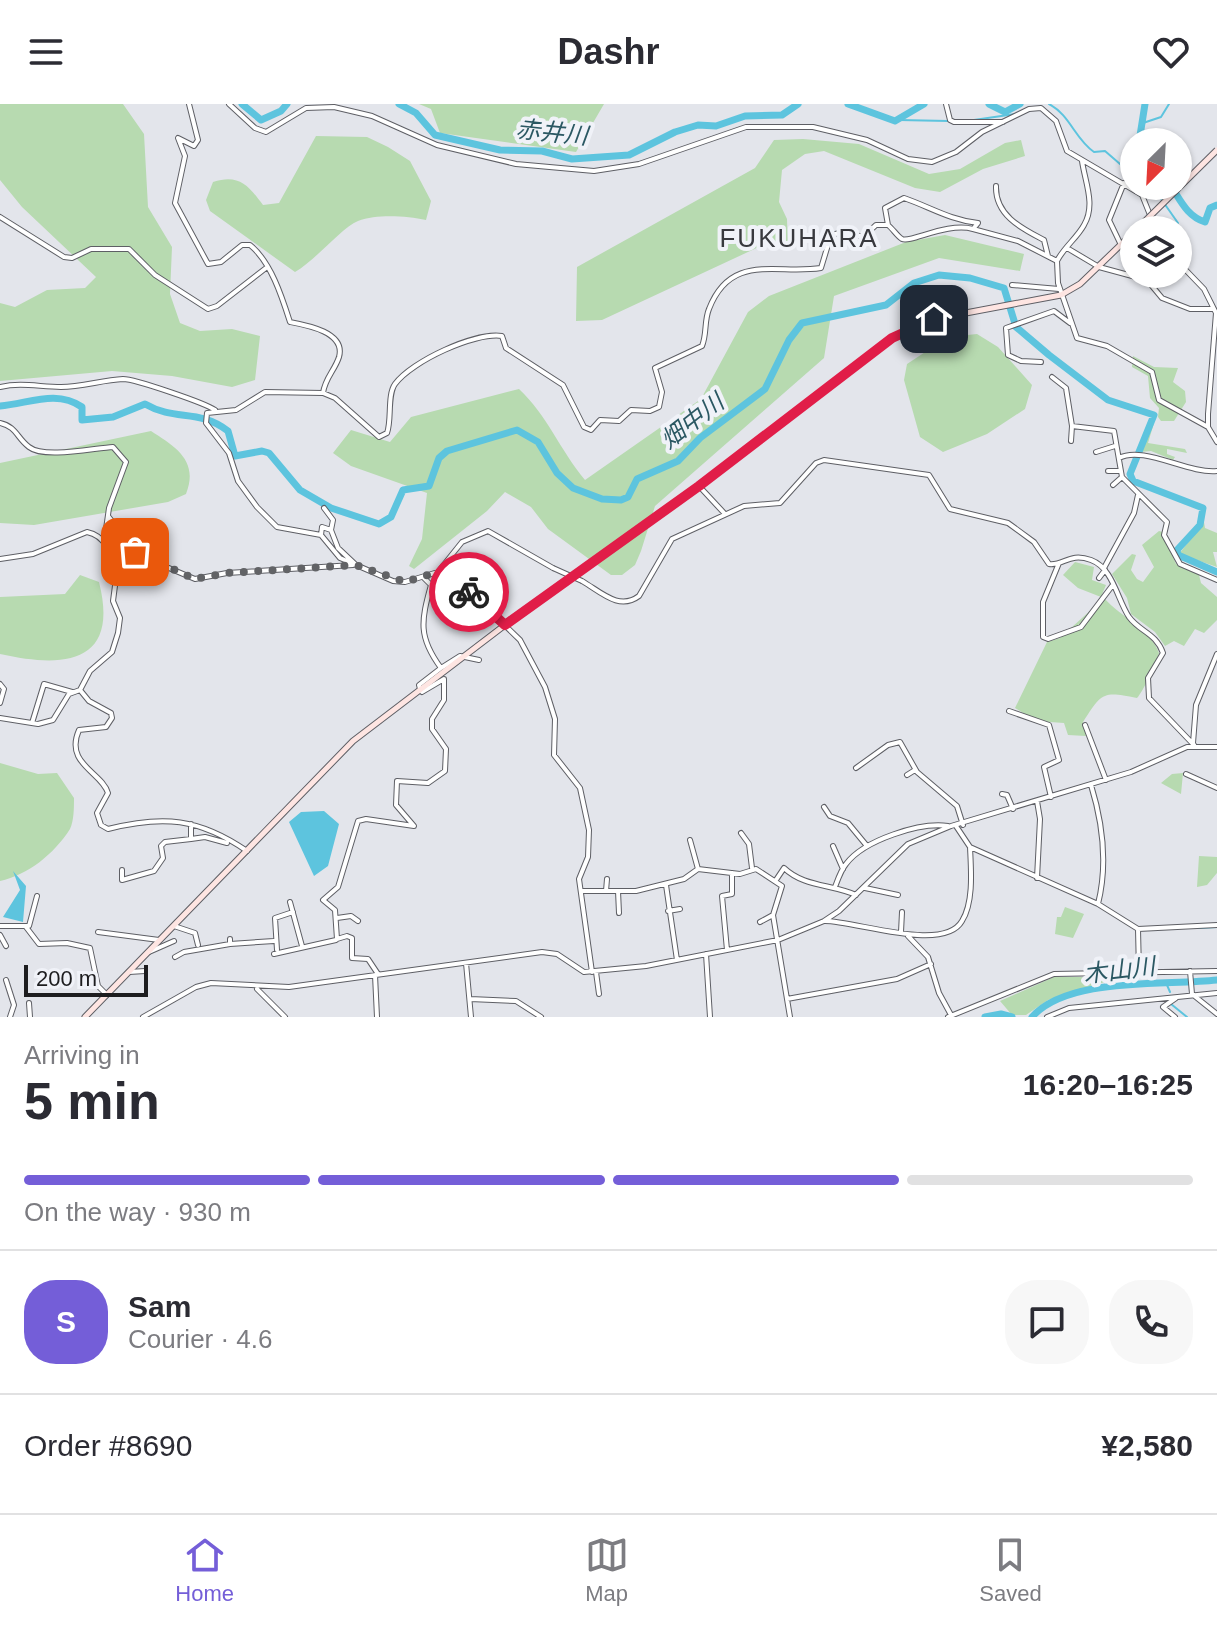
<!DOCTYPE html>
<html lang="en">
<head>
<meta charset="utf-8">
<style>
	:root { --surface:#fff; --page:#f7f7f7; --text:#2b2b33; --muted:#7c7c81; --line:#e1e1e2; --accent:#745ed8 }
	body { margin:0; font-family:Arial,"Noto Sans JP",sans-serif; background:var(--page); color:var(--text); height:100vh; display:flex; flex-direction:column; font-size:30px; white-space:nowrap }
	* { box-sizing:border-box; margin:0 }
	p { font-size:26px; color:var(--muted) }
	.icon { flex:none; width:44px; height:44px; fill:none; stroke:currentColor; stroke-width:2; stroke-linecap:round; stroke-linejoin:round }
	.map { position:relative; height:913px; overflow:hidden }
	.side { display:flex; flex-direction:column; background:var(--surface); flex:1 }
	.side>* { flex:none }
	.needle { width:52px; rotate:204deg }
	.tools { position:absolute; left:1120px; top:24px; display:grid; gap:16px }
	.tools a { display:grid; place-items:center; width:72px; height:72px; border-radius:50%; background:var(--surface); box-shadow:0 2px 6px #0004; font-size:40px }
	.scale { position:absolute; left:24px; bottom:20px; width:124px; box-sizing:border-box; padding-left:8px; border:4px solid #1d1d1f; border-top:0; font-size:22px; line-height:28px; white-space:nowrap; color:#1d1d1f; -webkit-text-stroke:6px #f0f2f8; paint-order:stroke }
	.pin { position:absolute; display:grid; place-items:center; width:68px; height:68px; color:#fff; margin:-34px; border-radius:16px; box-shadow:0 4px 12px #0006 }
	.courier { position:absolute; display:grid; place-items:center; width:80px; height:80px; margin:-40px; border:6px solid #e11d48; border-radius:50%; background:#fff; color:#222; box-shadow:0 2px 10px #0007 }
	.head em { font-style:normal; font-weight:600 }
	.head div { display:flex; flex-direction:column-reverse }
	.head { display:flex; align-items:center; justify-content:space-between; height:136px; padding:0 24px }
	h1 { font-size:52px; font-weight:600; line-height:60px }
	.bar { display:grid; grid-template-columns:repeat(4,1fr); gap:12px 8px; align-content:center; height:96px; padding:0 24px }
	.bar i { height:10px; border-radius:6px; background:var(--line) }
	.bar .active { background:var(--accent) }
	.bar p { grid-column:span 4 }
	.line { display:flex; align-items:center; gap:20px; padding:0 24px; border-top:2px solid var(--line) }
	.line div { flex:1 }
	.round { display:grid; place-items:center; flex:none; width:84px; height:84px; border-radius:32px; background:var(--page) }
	header { display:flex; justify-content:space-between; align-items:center; height:104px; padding:0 24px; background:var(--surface); font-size:36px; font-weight:600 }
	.tab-bar { display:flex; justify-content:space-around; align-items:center; height:112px; border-top:2px solid var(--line); background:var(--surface); font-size:22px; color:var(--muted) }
	.tab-bar a { display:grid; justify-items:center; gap:4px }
	.tab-bar .active { color:var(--accent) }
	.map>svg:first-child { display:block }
</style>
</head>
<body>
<header><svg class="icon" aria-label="menu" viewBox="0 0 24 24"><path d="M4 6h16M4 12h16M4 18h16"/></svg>Dashr<svg class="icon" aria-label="heart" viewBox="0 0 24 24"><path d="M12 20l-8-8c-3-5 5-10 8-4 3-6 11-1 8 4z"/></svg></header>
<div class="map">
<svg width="1217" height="913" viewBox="0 0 1217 913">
	<rect width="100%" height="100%" fill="#e3e5eb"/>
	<path fill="#b7dab0" d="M0 0H123L144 30 148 103 172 143 170 190 180 219 200 227 232 225 260 232 255 276 232 283 172 272 112 267 0 277V199L15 203 47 186 85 184 96 173 22 103 0 76Z
		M419 0H604L576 48 440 29 431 5Z
		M316 32 367 33 388 43 410 57 431 97 426 116C406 112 377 110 358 117 341 124 316 156 295 168L210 107 206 96 213 78C239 70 248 81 263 101L279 99Z
		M803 35 859 40 929 70 960 65 1005 39 1021 36 1025 52 983 65 940 88 915 84 824 47 805 50 782 66 779 98 787 115 788 143 763 141 602 216 576 217 577 163 755 64 774 36Z
		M945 131 1024 150 1020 167 939 154 834 192 824 254 655 402 641 447 635 461 622 471H611L548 425 531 403 505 388 487 407 414 465 409 462 422 435 427 389 351 362 333 349 351 326 390 338 411 313 519 285C547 311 560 346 585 376L701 295 748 208 769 192 906 138Z
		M977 230 998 243 1032 281 1025 305 987 330 943 348 920 333 904 276 907 260 948 233Z
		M1133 252 1154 263 1178 264 1173 278 1185 287 1186 298 1174 317H1161L1158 313 1159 304 1150 294 1148 272 1132 263Z
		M1154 319 1148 339 1185 345 1187 349 1167 345V350L1175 353 1173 356 1151 347 1140 348Z
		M151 327C176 343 199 357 186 390L168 398 34 421 0 419V359Z
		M1204 418 1205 424 1217 429V448H1213L1217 463 1179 450Z
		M1159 427 1163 428 1176 460 1199 471 1201 479 1217 493V516L1204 529 1195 525 1184 542 1174 537 1165 542 1155 528 1131 510 1127 494 1112 470 1132 450 1136 451 1131 466 1137 475 1143 478 1154 463 1142 441Z
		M1075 458 1094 463 1092 476 1106 481 1101 493 1078 484 1063 471Z
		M80 471 99 478C120 561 63 564 0 550V493L65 490Z
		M1104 494C1121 513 1151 526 1159 549 1156 560 1143 588 1137 594 1102 587 1102 589 1083 618L1086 632 1068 631 1064 619 1036 617 1015 604 1047 538 1060 534Z
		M0 659 38 670 57 669 74 694C74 703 74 717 70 725 54 750 28 771 0 777Z
		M1183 669 1181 690 1161 679 1172 670Z
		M1199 752 1217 753V769L1207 781 1197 783Z
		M1065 803 1084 810 1073 834 1055 830 1057 813H1061Z
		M1054 873H1109L1114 875 1048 896 1026 911H1012L1000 897Z"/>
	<path fill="#5dc4de" d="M324 707 339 720 328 762 314 772 289 718 301 708Z
		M13 767 26 782 23 818 3 813 20 786Z"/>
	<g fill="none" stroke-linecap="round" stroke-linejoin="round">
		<path stroke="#5dc4de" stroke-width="2" d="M1049 0C1070 11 1075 35 1094 48L1105 47 1120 60 1134 65
			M899 16 948 17
			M974 16 1015 10
			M1143 19 1161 13 1169 0
			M1152 82 1178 119
			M1197 824 1217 823
			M1167 881 1170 888
			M1171 900 1187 913"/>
		<path stroke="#5dc4de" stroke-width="7" d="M242 0 261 16 281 7 287 0
			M399 0 416 9 435 31 500 46 542 47 572 55 629 51 675 28 698 21 716 22 745 12 782 11 798 0
			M848 0 895 17 924 0
			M989 0 1005 8 1020 0
			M1139 38 1145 0
			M1171 82C1181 97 1187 112 1205 118L1210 104 1217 101
			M0 302C28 300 56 285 82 303V316L113 313 145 300C176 318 198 304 228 327L235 352 262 347 269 349 300 386 331 404 379 420 391 413 403 386 429 382 439 354 447 347 517 326 538 338 557 369 573 384 602 395 621 396 628 393 637 375 678 357 700 334 765 285 789 236 802 219 886 201 914 179 939 171 970 174 1004 184 1016 223 1049 251 1108 296 1154 311 1130 370 1133 377 1203 404 1200 421 1177 446 1178 451 1217 468
			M985 913 1001 910 1012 913
			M1032 913C1068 872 1166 882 1217 876"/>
		<g stroke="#5e5f65" stroke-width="6">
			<path id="street" d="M189 0 198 36 194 42 178 34 185 52 175 99 208 160 221 158 242 141H250C271 158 282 193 290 218 306 221 346 228 339 253 335 266 325 274 323 289
				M229 0 255 24 266 28 306 4 334 3 372 12 437 41 516 60 594 67 639 60 746 23H813L867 36 908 55 932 58 956 48 982 28 1029 5 1041 4 1056 17 1067 47 1142 91 1156 126
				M946 0 950 16 954 18H1003
				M996 82C995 112 1023 125 1044 136L1048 152
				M0 113 64 153 72 154 91 145H129L155 171 208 205 217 202 266 164
				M888 121C893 125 897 132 902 135 911 139 947 118 973 125
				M1121 141 1109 116 1124 79
				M1067 144 1099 163 1147 176 1162 194 1190 205H1214
				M1057 157 1058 179 1077 234 1107 242 1152 268 1159 296 1208 323
				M1178 158 1204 185 1216 209 1208 310V323L1217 338
				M1012 181 1059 185
				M1041 258 1021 257 1008 251 1006 224 1054 207 1070 219
				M1052 273 1066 284 1072 322 1114 327 1122 373 1167 418 1164 431 1180 460 1217 476
				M0 283C21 278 40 283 61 283 82 283 102 276 123 275 135 275 205 299 215 306
				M0 319C17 323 16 333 29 343 44 355 94 344 113 343L126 358 109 404 106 425 119 451 113 497 120 514 118 529 112 548 90 567 80 586 69 590 53 616 38 620 0 614
				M1071 337 1072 322
				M1096 348 1115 342
				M1119 354C1143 341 1188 370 1217 367
				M1108 367H1119
				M1113 381 1122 373
				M699 382 725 410
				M324 404 333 416 331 426
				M108 412 138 451 195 475 227 469 353 461
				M321 431 340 454 393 477 405 478 438 468 462 438 488 427 553 464
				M0 455 33 450 87 428C108 432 112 454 117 472
				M1059 459 1043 498V533L1048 535 1081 523 1112 482
				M356 461 338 444 331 426 322 423 321 431 277 423 257 403 238 377 229 349 206 319 207 309 236 306 265 288 323 289 335 294 379 333 387 329C392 316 387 291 395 280 412 257 475 228 502 232L506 244 563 281 584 323 591 326 600 316 619 317 631 306 650 307 659 303 662 288 655 264 702 242C707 230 704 217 709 205 731 148 777 171 821 164L831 131 844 128 863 133 876 121H888L885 104 904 94C930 103 950 116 978 119L973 125 1018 137 1057 157C1064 143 1077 134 1084 121 1096 101 1085 78 1082 57
				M1104 464 1134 409 1138 391
				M438 468 459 477 520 536 545 583 555 615 554 651 580 684 589 726 588 753 579 775 592 868
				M1099 474 1105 466
				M582 477C601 488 619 507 639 492L672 435 744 402 780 399 816 359 824 356 929 371 950 405 1008 419 1034 438 1049 460C1064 462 1069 448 1091 456 1113 464 1117 495 1129 513 1140 528 1156 529 1163 549L1148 574 1149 594 1194 641
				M441 564 460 552 479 556
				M0 580 4 585 0 599
				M420 585 419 581 441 564C418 533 421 517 431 481L424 474
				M80 586 89 597 111 609 112 614 106 623 79 626C64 660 102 668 108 689L97 709 101 721 108 725C163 711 199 714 247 747
				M1009 607 1049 621 1059 656 1044 663 1051 693
				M32 619 44 580 72 588
				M1085 621 1106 676
				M1193 639 1196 601 1217 550
				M856 664 888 641 900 638 917 668 957 702 963 721
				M1186 670 1217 684
				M907 671 915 666
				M1091 681C1103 720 1108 760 1098 800L1138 825 1217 821
				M1002 690 1007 691 1013 705
				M824 703 830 712 848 719 867 742
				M956 722 970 743 1098 800
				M741 729 749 740 752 764
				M191 735 205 733 227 739
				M690 736 698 765
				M833 742 843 765
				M122 766V776L154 767 163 754 161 742 165 738 191 735V720
				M1037 774 1040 715 1037 697
				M776 776 784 764C804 783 831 780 856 791
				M666 781 677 856
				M835 783C838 775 841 766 846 760 864 736 920 718 948 722
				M865 784 898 791
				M582 787H636L684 775 698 765 740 770 756 765 782 782 773 811 790 913
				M606 787 607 775
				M618 787 619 809
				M290 798 302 842
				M668 807 680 805
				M337 814 351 812 358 817
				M825 817C856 817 944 849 962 817 974 798 971 765 970 743
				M760 818 773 811
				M0 822H29L37 792
				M174 822 195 829 198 841
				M26 823 39 840 67 839 90 844 98 882 107 891
				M1138 825 1139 868
				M98 828 159 836
				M901 828 902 808
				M0 831 6 842
				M908 832 928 853 939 889 951 911
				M230 840 274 837
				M277 846 275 814 293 808
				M727 846 722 792 732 790V769
				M149 848 174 837
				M274 850 336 836
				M706 850 710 913
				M175 853 184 848 230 840V835
				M466 859 471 913
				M1190 867 1192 890 1217 910
				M129 868 145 867
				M596 868 599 890
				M378 870 368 855 352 854V834L347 832 337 835 335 806 323 796 338 783 358 717 366 715 414 722 396 701 397 677 428 679 445 667 446 645 432 625V615L444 596V575L422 588 420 585
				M375 871 377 913
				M6 876 14 901 10 913
				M257 885 285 913
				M470 895 516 897 541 913
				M787 895 897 875 931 860
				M29 899 30 913
				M143 913 196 883 211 879 289 883 542 848 557 850 584 868 646 862 778 836 824 817 839 807 908 740 951 722 1131 668 1187 643H1217
				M948 913 1054 870 1217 867
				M1047 913 1069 904 1217 889
				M1175 913 1163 903 1176 894"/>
		</g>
		<g stroke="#5e5f65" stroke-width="7">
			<path id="secondary" d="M85 913 353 637 505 521 699 382 892 234 934 215 1061 191 1080 180 1134 128"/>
		</g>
		<use href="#street" stroke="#fff" stroke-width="4"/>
		<use href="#secondary" stroke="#fee5e2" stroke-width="5"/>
		<g stroke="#5e5f65" stroke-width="6" stroke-linecap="butt">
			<path id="street-bridge" d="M553 464 582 477"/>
		</g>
		<g stroke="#5e5f65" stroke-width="7" stroke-linecap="butt">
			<path id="secondary-bridge" d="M1136 126 1217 46"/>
		</g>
		<use href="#street-bridge" stroke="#fff" stroke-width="4"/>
		<use href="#secondary-bridge" stroke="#fee5e2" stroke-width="5"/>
	</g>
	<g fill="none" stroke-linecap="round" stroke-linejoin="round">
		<path stroke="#626366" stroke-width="8" stroke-dasharray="0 14.4" d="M135 448 195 475 227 469 356 461 405 478 438 468 459 477 469 488"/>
		<path stroke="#e11d48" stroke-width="10" d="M469 488 505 521 699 382 892 234 934 215"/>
	</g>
	<g text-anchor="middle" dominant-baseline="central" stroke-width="8" stroke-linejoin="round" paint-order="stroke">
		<g font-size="24" font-style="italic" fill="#2b5863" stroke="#f0f2f8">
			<text transform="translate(552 28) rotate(6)">赤井川</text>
			<text transform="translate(692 317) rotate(-38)">畑中川</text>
			<text transform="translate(1119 866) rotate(-7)">木山川</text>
		</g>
		<g font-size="26" letter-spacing="2" fill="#38393e" stroke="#f0f2f8">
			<text x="799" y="134">FUKUHARA</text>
		</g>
	</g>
</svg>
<div class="tools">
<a><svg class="needle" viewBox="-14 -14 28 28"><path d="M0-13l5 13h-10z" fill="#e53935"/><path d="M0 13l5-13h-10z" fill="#7c7c81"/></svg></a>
<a><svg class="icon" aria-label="layers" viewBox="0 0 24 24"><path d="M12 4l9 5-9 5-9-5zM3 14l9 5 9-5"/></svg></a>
</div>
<div class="scale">200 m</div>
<div class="pin" style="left:135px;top:448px;background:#ea580c"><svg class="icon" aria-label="bag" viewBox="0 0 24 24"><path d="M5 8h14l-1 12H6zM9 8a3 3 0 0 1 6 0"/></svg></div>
<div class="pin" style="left:934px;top:215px;background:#1f2937"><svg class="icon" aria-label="home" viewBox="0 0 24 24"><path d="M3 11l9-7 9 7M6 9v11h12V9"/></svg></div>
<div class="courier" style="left:469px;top:488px"><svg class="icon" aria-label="bike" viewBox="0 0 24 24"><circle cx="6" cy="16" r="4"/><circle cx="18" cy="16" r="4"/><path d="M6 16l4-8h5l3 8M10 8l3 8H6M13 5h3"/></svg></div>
</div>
<section class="side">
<div class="head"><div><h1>5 min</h1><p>Arriving in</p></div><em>16:20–16:25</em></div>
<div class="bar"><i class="active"></i><i class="active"></i><i class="active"></i><i></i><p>On the way · 930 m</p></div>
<div class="line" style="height:144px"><b class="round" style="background:var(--accent);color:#fff">S</b><div><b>Sam</b><p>Courier · 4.6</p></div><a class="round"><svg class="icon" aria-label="chat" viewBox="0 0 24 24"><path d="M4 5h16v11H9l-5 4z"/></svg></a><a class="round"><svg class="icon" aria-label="phone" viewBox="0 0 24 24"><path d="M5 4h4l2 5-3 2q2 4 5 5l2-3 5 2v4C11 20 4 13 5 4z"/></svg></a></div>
<div class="line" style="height:104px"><div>Order #8690</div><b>¥2,580</b></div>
</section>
<nav class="tab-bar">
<a class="active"><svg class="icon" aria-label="home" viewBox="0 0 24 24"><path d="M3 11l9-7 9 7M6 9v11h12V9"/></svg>Home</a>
<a><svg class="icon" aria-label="map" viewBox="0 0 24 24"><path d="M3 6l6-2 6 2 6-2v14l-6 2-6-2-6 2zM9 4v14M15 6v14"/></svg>Map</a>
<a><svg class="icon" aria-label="saved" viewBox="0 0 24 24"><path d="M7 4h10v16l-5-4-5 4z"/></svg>Saved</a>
</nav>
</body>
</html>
